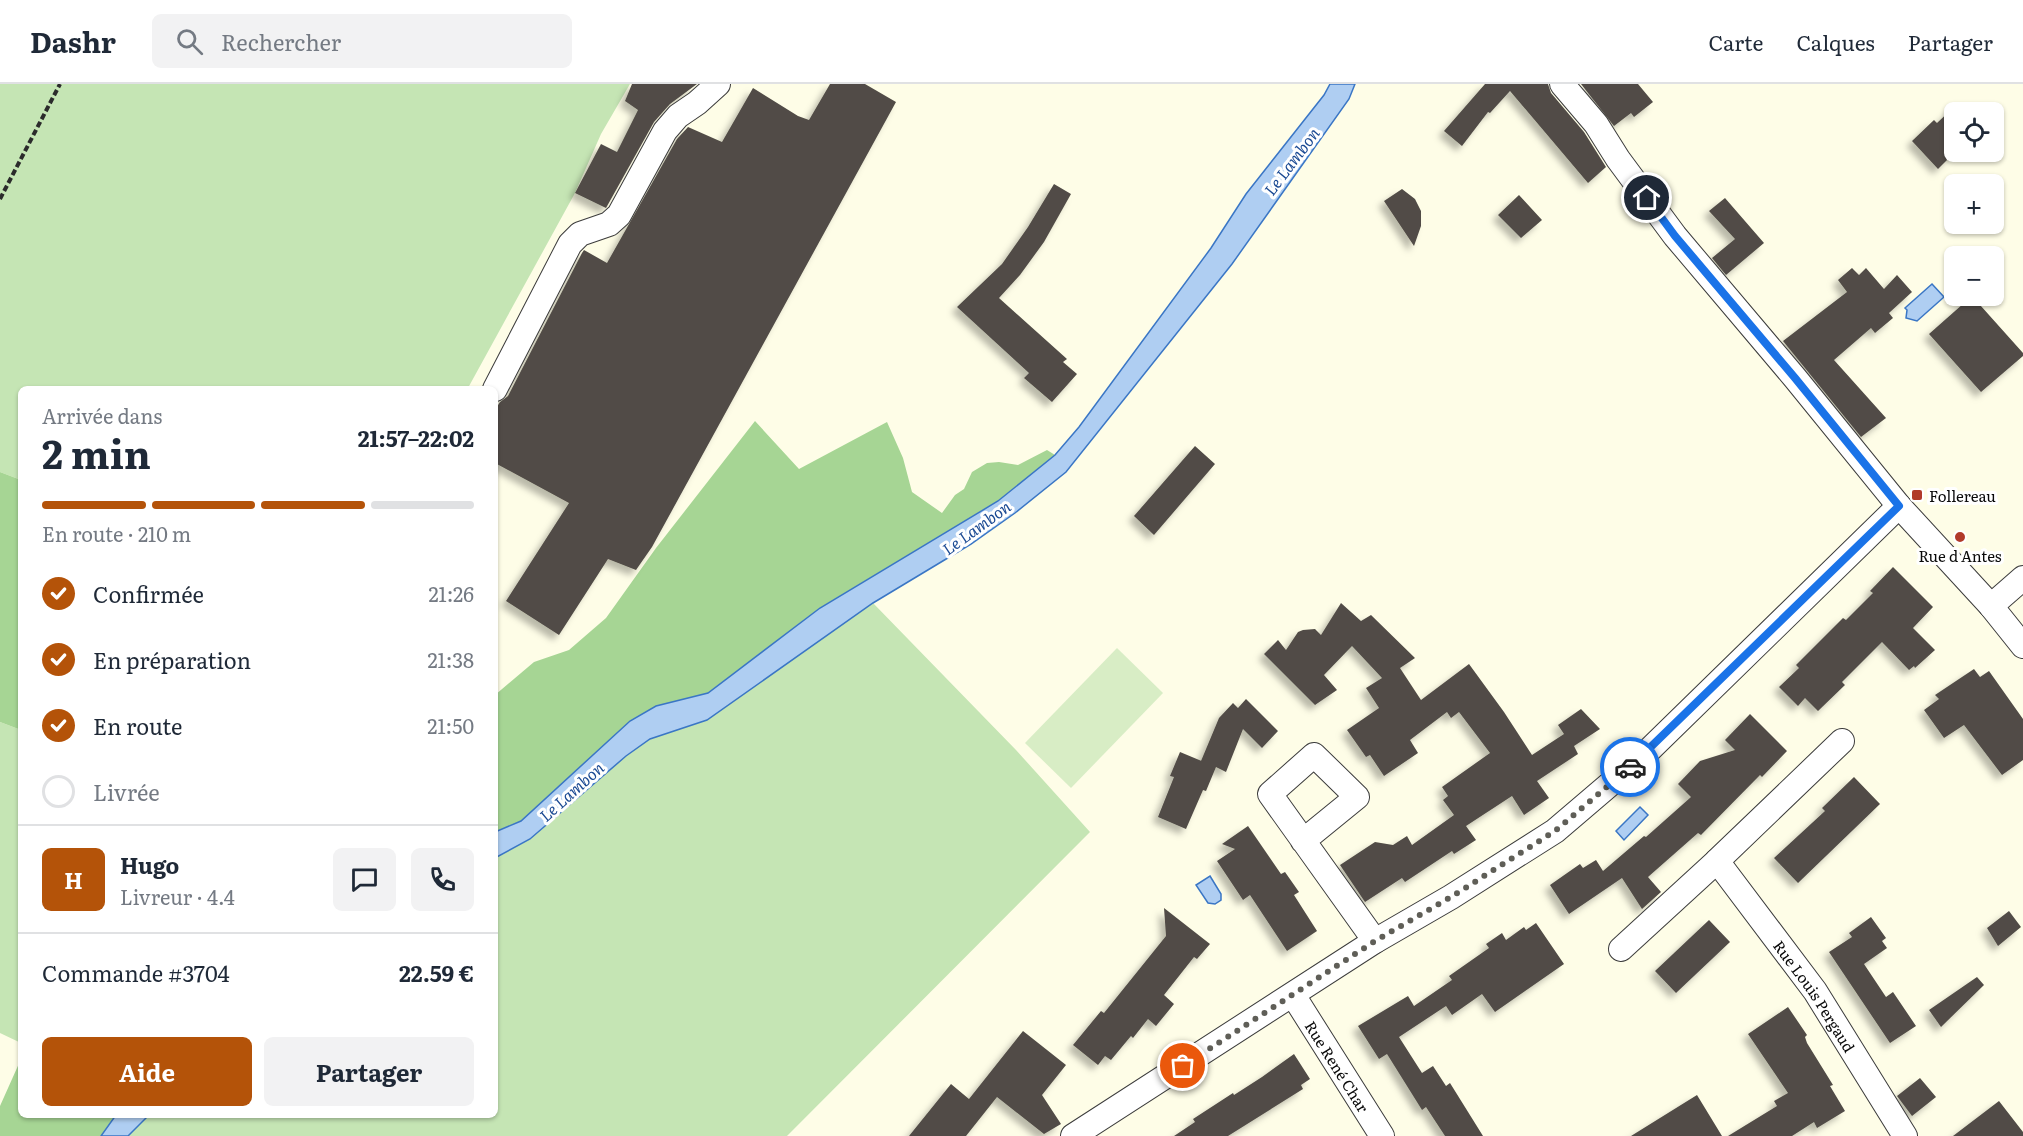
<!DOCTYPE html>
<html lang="fr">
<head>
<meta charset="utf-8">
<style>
	:root { --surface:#fff; --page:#f2f2f3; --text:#1f2937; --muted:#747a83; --line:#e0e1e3; --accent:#b45309 }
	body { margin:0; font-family:Literata,serif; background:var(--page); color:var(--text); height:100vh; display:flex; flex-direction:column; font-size:22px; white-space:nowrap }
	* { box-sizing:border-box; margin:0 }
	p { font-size:20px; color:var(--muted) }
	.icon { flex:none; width:33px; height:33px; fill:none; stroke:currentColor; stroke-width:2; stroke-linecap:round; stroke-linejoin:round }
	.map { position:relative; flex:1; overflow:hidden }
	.details { position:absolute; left:18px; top:302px; width:480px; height:732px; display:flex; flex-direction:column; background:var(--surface); border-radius:9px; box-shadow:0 2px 4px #0004 }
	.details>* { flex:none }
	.controls { position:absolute; left:1944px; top:18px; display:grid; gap:12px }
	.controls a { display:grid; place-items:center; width:60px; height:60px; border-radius:9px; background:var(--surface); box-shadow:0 2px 4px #0004; font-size:30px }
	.pin { position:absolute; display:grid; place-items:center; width:51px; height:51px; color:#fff; margin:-26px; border:3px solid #fff; border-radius:50%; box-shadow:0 2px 6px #0007 }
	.courier { position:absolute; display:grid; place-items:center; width:60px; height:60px; margin:-30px; border:4px solid #1a73e8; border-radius:50%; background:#fff; color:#222; box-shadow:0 2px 8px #0007 }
	.summary em { font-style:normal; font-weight:700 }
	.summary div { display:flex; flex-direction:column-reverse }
	.summary { display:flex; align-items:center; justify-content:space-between; height:102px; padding:0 24px }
	h1 { font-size:39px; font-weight:700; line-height:45px }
	.bar { display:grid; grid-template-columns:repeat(4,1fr); gap:9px 6px; align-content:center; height:72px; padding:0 24px }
	.bar i { height:8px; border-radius:4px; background:var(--line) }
	.bar .active { background:var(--accent) }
	.bar p { grid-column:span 4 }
	.line { display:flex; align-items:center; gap:15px; padding:0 24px; border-top:2px solid var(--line) }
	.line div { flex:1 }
	.round { display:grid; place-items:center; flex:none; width:63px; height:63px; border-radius:9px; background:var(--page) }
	ol { padding:0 24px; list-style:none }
	li { display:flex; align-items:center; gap:18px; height:66px }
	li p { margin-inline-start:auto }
	li .icon { padding:6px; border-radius:50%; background:var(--accent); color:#fff; stroke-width:4 }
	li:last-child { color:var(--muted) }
	li i { width:33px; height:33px; border:3px solid var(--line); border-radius:50% }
	.button { display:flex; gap:12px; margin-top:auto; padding:12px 24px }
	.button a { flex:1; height:69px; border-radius:9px; background:var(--accent); color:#fff; font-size:24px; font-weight:700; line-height:69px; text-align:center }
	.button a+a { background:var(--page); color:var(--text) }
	header { display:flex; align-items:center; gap:36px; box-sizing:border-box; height:84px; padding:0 30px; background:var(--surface); border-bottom:2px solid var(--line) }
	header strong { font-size:28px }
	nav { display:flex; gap:33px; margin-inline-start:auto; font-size:21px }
	.search { width:420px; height:54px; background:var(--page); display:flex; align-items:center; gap:15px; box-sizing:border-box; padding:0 21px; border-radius:9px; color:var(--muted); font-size:22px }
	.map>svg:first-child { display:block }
</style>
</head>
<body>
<header>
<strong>Dashr</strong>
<div class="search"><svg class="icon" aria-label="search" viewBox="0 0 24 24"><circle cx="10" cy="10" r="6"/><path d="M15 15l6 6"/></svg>Rechercher</div>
<nav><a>Carte</a><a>Calques</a><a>Partager</a></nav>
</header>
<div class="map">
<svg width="2023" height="1052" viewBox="0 0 2023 1052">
	<defs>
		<filter id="shadow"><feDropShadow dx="-5.5" dy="5.5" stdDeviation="3" flood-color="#0004"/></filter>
	</defs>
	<rect width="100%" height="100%" fill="#fefde7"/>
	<path fill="#c5e5b4" d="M0 0H630L601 50 575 109 468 304H21V396L0 388Z
		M873 519 1016 666 1090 748 787 1052H128L149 1031 495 1030V774L530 755 626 672 650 655 707 636Z
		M0 638 21 646V959L0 949Z"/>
	<path fill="#a6d594" d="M755 337 799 385 887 338 903 374 912 408 942 429 955 411 964 405 972 388 987 379 999 378 1018 381 1047 366 1055 371 998 417 820 524 708 609 656 622 521 737 495 748V611L534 578 569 566 606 534 656 464Z
		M0 388 21 396V646L0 638Z
		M21 975V1030L116 1031 101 1052H0V1022Z"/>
	<path fill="#d8edc5" d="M1117 564 1163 609 1071 704 1025 659Z"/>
	<path fill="#afcef2" stroke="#3a76c5" stroke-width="1.5" d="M1330 0H1355L1349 15 1232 180 1066 388 1015 429 971 460 873 519 707 636 650 655 626 672 530 755 495 774V748L521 737 630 637 656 622 708 609 820 524 998 417 1055 371 1079 343 1211 164 1246 110 1324 11Z
		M1932 200 1944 213 1917 237 1906 234 1907 226 1905 224Z
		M1640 723 1648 731 1624 756 1616 747Z
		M1210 792 1221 810V816L1215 820 1208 819 1196 801Z
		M116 1031V1030L149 1031 128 1052H101Z"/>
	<path fill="#514c46" filter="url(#shadow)" d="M632 0H697L670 20 654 38 606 124 575 109 601 60 617 68 638 26 625 17Z
		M830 0H865L896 18 652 463 636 486 608 475 559 551 506 517 569 419 495 379V326L500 318 508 312 582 169 584 166 607 179 677 55 688 43 722 58 753 4 798 32 809 36Z
		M1485 0H1548L1551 9 1584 48 1606 83 1588 99 1510 7 1490 29 1488 28 1462 62 1444 47Z
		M1581 0H1638L1653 18 1634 33 1631 29 1614 42Z
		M1954 23V69L1938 85 1912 57 1934 36 1937 39Z
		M1054 100 1071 110 1044 158 1020 191 999 214 1067 275 1063 278 1077 290 1052 318 1024 294 1029 289 957 223 1002 180 1028 143Z
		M1402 105 1415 115 1421 127V142L1414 162 1384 117Z
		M1519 111 1542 136 1521 154 1498 131Z
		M1725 114 1764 159 1726 191 1712 174 1735 155 1709 127Z
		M1852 184 1859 191 1866 184 1884 205 1897 191 1912 208 1889 229 1893 234 1875 249 1871 244 1834 276 1886 334 1861 353 1783 257 1847 208 1838 196Z
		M1972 212 2023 269V272L1981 308 1929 250Z
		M1195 362 1215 380 1154 451 1134 432Z
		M1893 483 1933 523 1913 544 1935 566 1915 584 1914 582 1909 586 1882 558 1842 598 1845 601 1818 627 1805 614 1798 622 1779 603 1799 584 1796 581 1843 534 1846 536 1873 509 1870 507Z
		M1341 519 1361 537 1371 531 1415 574 1400 584 1421 616 1469 580 1504 628 1532 671 1564 650 1558 641 1581 625 1600 645 1574 662 1578 670 1537 697 1549 714 1524 731 1512 712 1466 742 1476 756 1454 770 1452 767 1405 798 1402 794 1365 818 1340 781 1375 758 1393 761 1407 752 1412 761 1454 731 1443 716 1448 712 1442 703 1490 669 1459 628 1451 634 1447 628 1410 656 1418 669 1384 692 1370 671 1366 673 1347 646 1379 624 1366 604 1382 594 1352 562 1324 591 1337 606 1315 621 1264 570 1278 556 1286 566 1298 548 1303 546 1315 545 1321 551Z
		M1974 585 1980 593 1989 587 2023 635V676L2002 691 1964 641 1944 654 1924 626 1939 615 1935 611Z
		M1246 615 1278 647 1262 664 1243 645 1226 688 1216 683 1206 707 1203 706 1186 745 1158 733 1174 693 1170 692 1180 668 1204 678 1201 677 1219 634 1233 619 1238 624Z
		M1750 630 1787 667 1762 693 1760 691 1701 751 1698 749 1648 793 1661 808 1642 825 1622 794 1569 830 1550 801 1580 780 1583 784 1596 776 1603 787 1644 752 1646 753 1691 713 1678 700 1700 677 1735 666 1725 656Z
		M1854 693 1880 720 1798 799 1774 774 1825 727 1822 724Z
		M1248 742 1281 790 1285 788 1299 808 1294 811 1317 847 1287 867 1250 811 1243 816 1217 777 1235 765 1222 760Z
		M1164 824 1210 860 1197 875 1194 873 1164 911 1174 920 1156 942 1148 935 1133 954 1131 952 1111 976 1105 972 1098 981 1073 961 1101 927 1104 929 1166 852Z
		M2009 827 2021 843 1998 862 1987 844Z
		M1871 833 1886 854 1882 857 1887 864 1864 880 1886 913 1893 908 1916 942 1890 959 1829 868 1852 853 1849 849Z
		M1709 836 1730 858 1676 909 1655 887Z
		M1536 839 1564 880 1495 928 1482 910 1452 931 1446 922 1399 953 1422 989 1433 982 1446 1002 1450 999 1483 1052H1445L1426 1023 1422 1026 1387 970 1379 975 1358 942 1408 912 1414 922 1452 896 1449 892 1489 864 1486 860 1502 849 1506 856 1524 843 1526 846Z
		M1977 893 1984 901 1941 943 1929 926Z
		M1788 923 1807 951 1805 953 1807 959 1833 1001 1830 1002 1845 1027 1817 1044 1814 1038 1792 1052H1728L1777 1022 1774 1017 1788 1009 1748 950Z
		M1023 947 1066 981 1042 1011 1061 1040 1044 1050 997 1013 966 1052H909L951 1000 969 1015Z
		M1294 970 1310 995 1301 1001 1303 1005 1228 1052H1174L1195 1038 1193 1035 1233 1009 1234 1011 1262 993Z
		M1920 994 1936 1013 1912 1032 1897 1012Z
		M1697 1011 1722 1052H1631Z
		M1999 1017 2023 1048V1052H1953Z"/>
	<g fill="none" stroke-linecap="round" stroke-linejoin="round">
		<g stroke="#3c3c3c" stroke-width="26">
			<g id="minor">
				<path d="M1562 0 1596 40 1618 75 1675 152 1795 294 1899 422 1991 522 2023 562"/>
				<path d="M495 305 570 160 580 150 609 140 619 131 665 47 678 32 697 19 718 0"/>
				<path d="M1991 522 2023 494"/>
				<path id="s1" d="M1842 657 1717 777 1815 907 1905 1052"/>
				<path d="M1303 757 1357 713 1314 671 1270 710 1375 857"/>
				<path d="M1621 865 1717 777"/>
				<path id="s2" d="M1293 911 1382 1052"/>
				<path d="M1073 1052 1375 857 1451 813 1555 747 1644 671 1899 422"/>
			</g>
		</g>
		<path stroke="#2b2b2b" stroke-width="4" stroke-dasharray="6 3" stroke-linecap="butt" d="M0 115 60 0"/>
		<use href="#minor" stroke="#fff" stroke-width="24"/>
	</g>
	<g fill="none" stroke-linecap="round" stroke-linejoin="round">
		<path stroke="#5f5e57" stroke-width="6" stroke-dasharray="0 10.8" d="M1183 982 1375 857 1451 813 1555 747 1630 683"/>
		<path stroke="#1a73e8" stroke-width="8" d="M1630 683 1899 422 1795 294 1675 152 1647 114"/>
	</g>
	<g fill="#b13a2a" stroke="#fff" stroke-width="2">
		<rect x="1911" y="405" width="12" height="12" rx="3"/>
		<circle cx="1960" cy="453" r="6"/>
	</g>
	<g text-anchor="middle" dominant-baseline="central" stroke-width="6" stroke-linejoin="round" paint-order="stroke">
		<g font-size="15" fill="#090909" stroke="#fff" text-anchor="start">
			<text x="1929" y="411">Follereau</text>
			<text x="1960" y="471" text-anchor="middle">Rue d Antes</text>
		</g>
		<g font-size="15" fill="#090909" stroke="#fff">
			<text stroke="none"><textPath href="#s1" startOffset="340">Rue Louis Pergaud</textPath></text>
			<text stroke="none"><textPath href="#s2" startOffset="84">Rue René Char</textPath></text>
		</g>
		<g font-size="16" font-style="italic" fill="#1b4a93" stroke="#fff">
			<text transform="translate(1291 77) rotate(-53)">Le Lambon</text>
			<text transform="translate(976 443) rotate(-36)">Le Lambon</text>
			<text transform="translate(571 707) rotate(-42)">Le Lambon</text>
		</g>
	</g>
</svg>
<div class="controls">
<a><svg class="icon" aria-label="locate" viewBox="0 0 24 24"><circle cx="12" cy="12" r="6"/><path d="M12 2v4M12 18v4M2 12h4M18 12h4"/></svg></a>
<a>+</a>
<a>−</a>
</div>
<div class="pin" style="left:1183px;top:982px;background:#ea580c"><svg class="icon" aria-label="bag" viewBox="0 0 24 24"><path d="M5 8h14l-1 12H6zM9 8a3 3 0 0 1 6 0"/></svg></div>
<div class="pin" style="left:1647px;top:114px;background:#1f2937"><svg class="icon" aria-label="home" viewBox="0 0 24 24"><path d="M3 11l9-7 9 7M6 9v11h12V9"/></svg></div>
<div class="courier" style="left:1630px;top:683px"><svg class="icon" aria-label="car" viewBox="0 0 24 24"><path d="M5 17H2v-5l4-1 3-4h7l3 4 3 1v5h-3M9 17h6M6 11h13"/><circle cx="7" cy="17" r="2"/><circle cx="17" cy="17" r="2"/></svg></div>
<section class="details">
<div class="summary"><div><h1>2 min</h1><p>Arrivée dans</p></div><em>21:57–22:02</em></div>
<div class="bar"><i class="active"></i><i class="active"></i><i class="active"></i><i></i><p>En route · 210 m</p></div>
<ol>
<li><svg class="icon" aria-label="check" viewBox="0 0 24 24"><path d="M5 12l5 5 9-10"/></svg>Confirmée<p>21:26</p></li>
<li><svg class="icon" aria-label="check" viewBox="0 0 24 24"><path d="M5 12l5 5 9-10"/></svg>En préparation<p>21:38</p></li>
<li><svg class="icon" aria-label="check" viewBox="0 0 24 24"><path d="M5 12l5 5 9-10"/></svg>En route<p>21:50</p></li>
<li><i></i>Livrée</li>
</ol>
<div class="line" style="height:108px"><b class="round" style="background:var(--accent);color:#fff">H</b><div><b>Hugo</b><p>Livreur · 4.4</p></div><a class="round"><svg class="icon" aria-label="chat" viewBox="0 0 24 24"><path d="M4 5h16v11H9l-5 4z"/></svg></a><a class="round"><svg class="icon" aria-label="phone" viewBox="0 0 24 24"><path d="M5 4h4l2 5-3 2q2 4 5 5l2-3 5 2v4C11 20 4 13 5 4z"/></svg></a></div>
<div class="line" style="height:78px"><div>Commande #3704</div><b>22.59 €</b></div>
<div class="button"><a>Aide</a><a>Partager</a></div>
</section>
</div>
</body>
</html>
